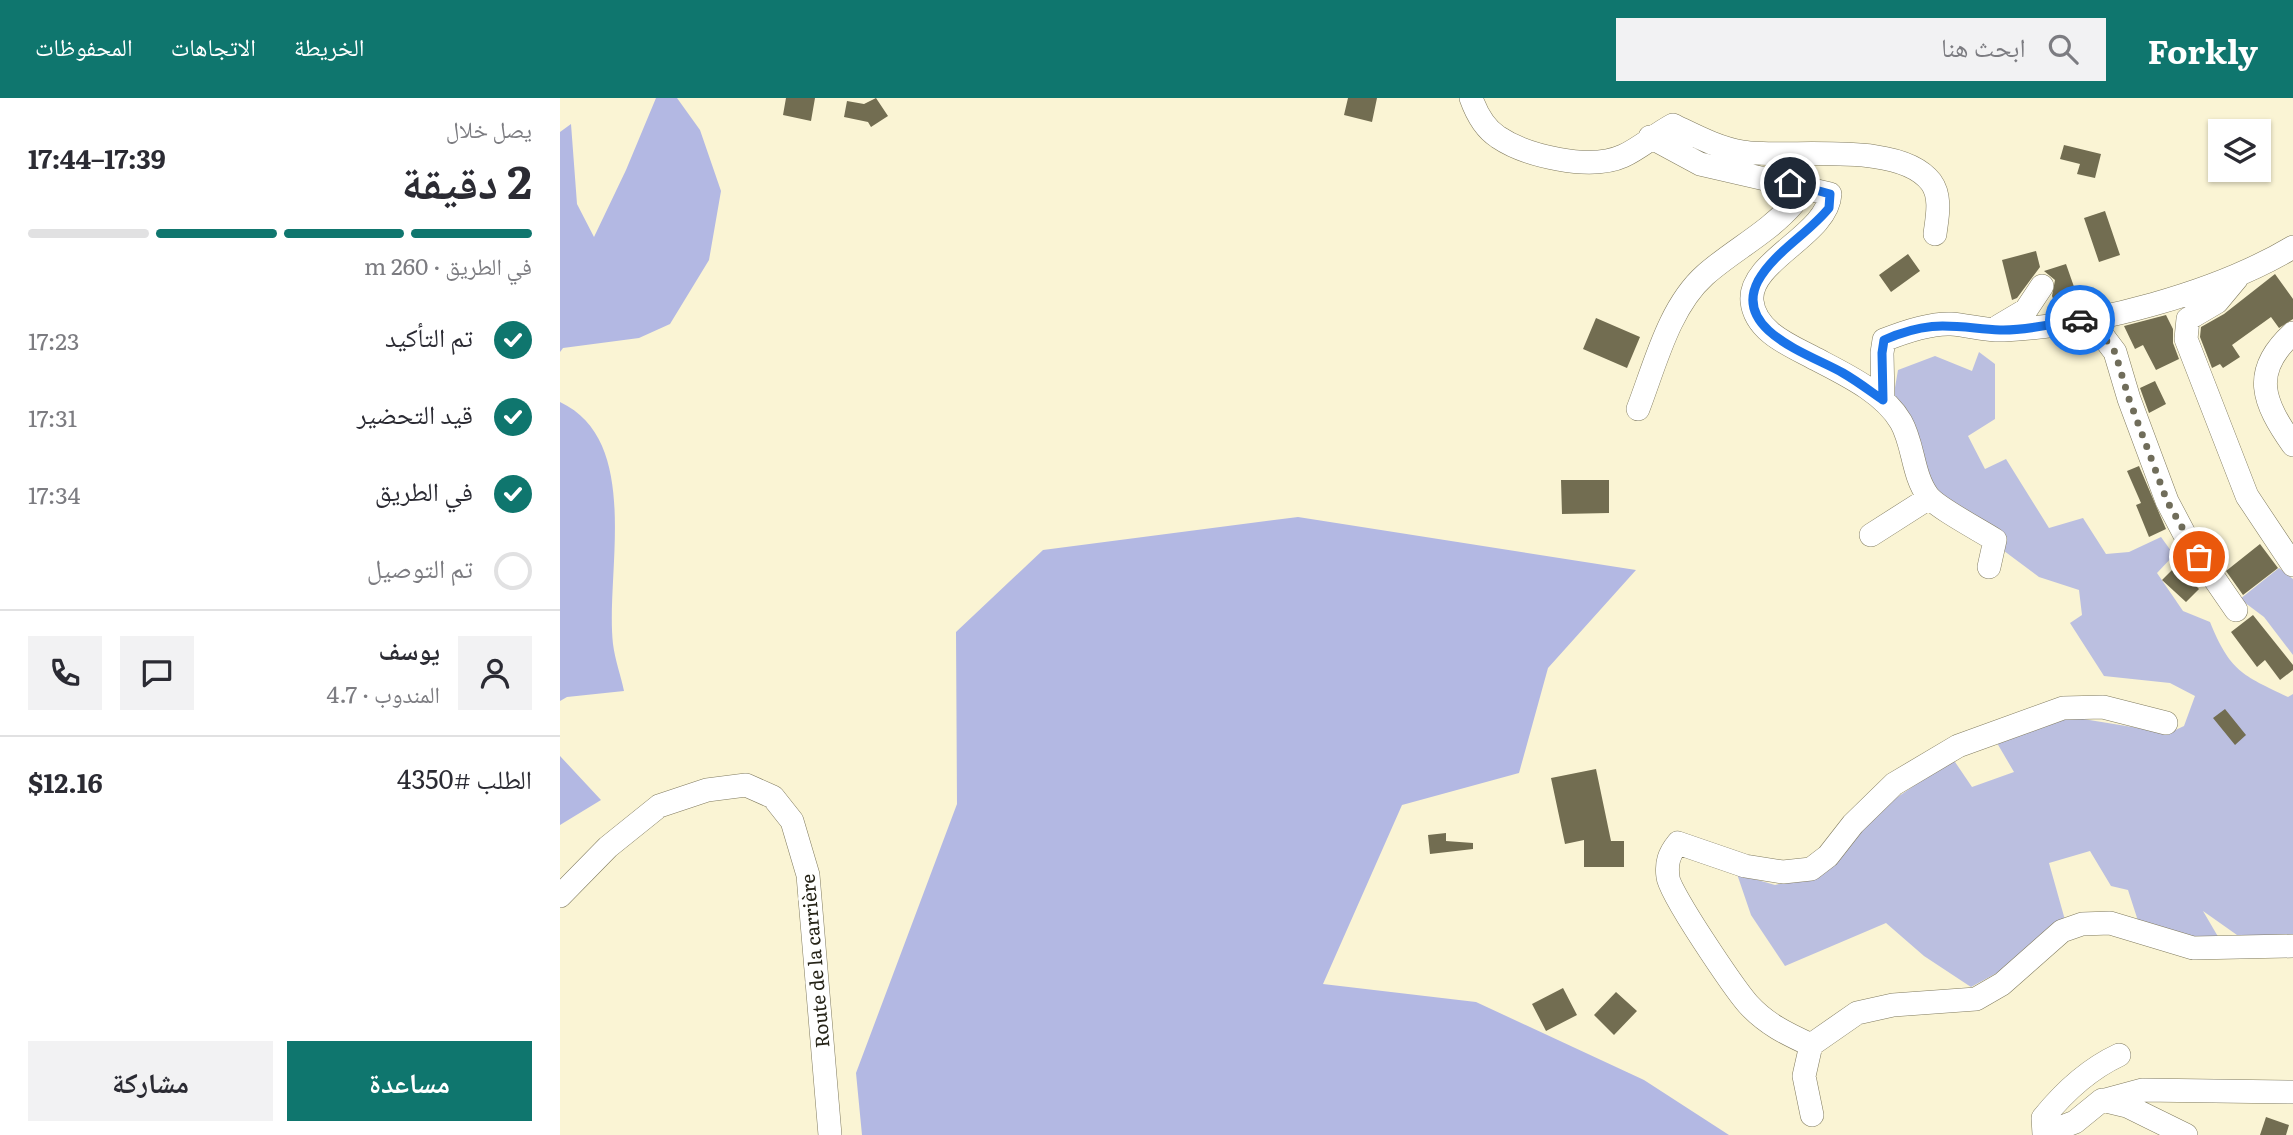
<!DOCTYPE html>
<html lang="ar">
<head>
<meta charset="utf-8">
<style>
	:root { --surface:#fff; --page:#f2f2f3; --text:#2b2b33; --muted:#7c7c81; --line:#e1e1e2; --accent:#0f766e }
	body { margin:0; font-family:Literata,"Noto Naskh Arabic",serif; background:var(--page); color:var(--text); direction:rtl; height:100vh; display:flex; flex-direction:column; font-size:26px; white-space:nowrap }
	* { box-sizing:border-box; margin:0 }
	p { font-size:23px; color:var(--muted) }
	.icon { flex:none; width:38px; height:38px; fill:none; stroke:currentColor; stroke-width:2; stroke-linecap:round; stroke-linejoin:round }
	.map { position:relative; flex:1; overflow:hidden; direction:ltr }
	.sheet { display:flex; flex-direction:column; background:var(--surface); width:560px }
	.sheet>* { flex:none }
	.tools { position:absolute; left:1648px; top:21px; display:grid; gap:14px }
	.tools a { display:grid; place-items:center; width:63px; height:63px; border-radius:0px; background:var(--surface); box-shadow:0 2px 5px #0004; font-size:35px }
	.pin { position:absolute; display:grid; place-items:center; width:60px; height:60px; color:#fff; margin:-30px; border:4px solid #fff; border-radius:50%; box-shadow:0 2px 7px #0007 }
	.courier { position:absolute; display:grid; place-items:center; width:70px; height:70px; margin:-35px; border:5px solid #1a73e8; border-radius:50%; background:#fff; color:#222; box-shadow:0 2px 9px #0007 }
	.overview em { font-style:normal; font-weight:700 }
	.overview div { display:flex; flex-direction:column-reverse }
	.overview { display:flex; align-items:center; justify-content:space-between; height:119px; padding:0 28px }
	h1 { font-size:46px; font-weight:700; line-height:52px }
	.bar { display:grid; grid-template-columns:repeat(4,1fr); gap:10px 7px; align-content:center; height:84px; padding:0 28px }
	.bar i { height:9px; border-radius:5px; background:var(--line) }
	.bar .selected { background:var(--accent) }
	.bar p { grid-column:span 4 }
	.line { display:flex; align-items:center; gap:18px; padding:0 28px; border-top:2px solid var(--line) }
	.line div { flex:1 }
	.round { display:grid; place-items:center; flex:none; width:74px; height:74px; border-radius:0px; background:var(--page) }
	ol { padding:0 28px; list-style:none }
	li { display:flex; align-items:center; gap:21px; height:77px }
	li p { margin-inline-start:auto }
	li .icon { padding:7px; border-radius:50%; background:var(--accent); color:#fff; stroke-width:4 }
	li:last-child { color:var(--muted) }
	li i { width:38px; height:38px; border:4px solid var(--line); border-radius:50% }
	.action { display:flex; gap:14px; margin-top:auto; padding:14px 28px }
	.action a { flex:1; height:80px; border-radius:0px; background:var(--accent); color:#fff; font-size:28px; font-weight:700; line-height:80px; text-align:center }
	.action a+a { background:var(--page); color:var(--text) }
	header { display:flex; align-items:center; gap:42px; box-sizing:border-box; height:98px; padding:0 35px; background:var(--accent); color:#fff }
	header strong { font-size:33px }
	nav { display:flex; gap:38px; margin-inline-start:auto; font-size:24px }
	.search { width:490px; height:63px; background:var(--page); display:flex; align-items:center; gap:18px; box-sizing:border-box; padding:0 24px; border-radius:0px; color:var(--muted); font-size:26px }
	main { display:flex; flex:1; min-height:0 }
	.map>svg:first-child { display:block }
</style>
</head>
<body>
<header>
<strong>Forkly</strong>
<div class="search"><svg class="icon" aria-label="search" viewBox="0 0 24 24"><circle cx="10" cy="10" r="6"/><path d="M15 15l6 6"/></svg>ابحث هنا</div>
<nav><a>الخريطة</a><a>الاتجاهات</a><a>المحفوظات</a></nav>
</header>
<main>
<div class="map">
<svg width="1733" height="1037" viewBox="0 0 1733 1037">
	<rect width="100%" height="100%" fill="#faf4d4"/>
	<path fill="#bbbfe0" d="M1419 254 1435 266V321L1408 338 1425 371 1446 361 1489 430 1523 420 1546 456 1569 454 1601 439 1614 457 1597 475 1623 513 1650 524C1670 573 1682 577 1728 599L1733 596V837L1730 839 1677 837 1643 813 1660 842 1640 844 1580 829 1568 792 1551 788 1530 753 1489 765 1505 822 1457 864 1411 889 1364 858 1326 825 1225 868 1191 817 1177 776 1215 787 1263 774 1323 709 1393 661 1412 689 1454 674 1437 645 1461 632 1511 619 1609 635 1624 628 1635 598 1610 585 1544 578 1510 525 1522 517 1519 492 1479 479 1424 438 1360 399 1331 313 1338 272 1375 258 1412 273Z
		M1719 470 1733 481V557L1704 519 1680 501Z"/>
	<path fill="#b3b8e3" d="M96 0H117L140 32 161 93 149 162 110 226 79 240 3 250 0 254V34L11 26 17 106 34 139 66 72Z
		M0 304C83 343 45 475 53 546 55 562 61 578 64 593L7 599 0 603Z
		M738 419 1076 472 988 570 959 675 842 707 763 886 916 904 1084 982 1169 1037H302L296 975 397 706 396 534 483 452Z
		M0 658 41 702 0 727Z"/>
	<path fill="#726d51" d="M226 0H255L251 23 223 17Z
		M316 0 328 18 311 29 308 24 284 19 287 3 304 6Z
		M788 0H817L812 24 784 17Z
		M1504 47 1541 56 1535 80 1517 76 1520 66 1500 61Z
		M1545 113 1560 157 1539 164 1524 120Z
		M1476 153 1480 169 1457 200 1452 202 1442 162Z
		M1348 156 1360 173 1331 194 1319 177Z
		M1506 166 1519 203 1497 211 1492 198 1495 182 1484 173Z
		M1715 176 1733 201V221L1719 230 1711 219 1672 247 1680 259 1663 270 1660 266 1652 270 1640 239 1641 229 1664 216Z
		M1606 217 1613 231V245L1619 261 1596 272 1583 247 1575 251 1564 228Z
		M1036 220 1080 239 1067 270 1023 251Z
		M1595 283 1606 306 1589 315 1580 290Z
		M1579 368 1606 431 1589 439 1576 407 1581 405 1567 373Z
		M1001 382H1049V415L1002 416Z
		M1700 446 1718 470 1683 497 1666 473Z
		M1616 468 1639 491 1626 504 1602 482Z
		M1693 517 1733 567V572L1720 582 1705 562 1697 569 1671 534Z
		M1665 611 1686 637 1675 647 1653 620Z
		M1036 671 1051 743H1064V769H1024V742L1005 746 991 680Z
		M886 735V743L913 745V751L870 756 868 737Z
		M1003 890 1017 917 986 933 972 906Z
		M1056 894 1077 913 1054 937 1034 917Z
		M1706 1019 1729 1027 1726 1037H1700Z"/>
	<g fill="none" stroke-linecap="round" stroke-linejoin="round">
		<g stroke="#807b5f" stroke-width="24">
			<path id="minor" d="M911 0C916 14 924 30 938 39 966 58 1030 73 1063 58 1079 51 1096 36 1113 27 1136 38 1158 50 1183 54 1230 61 1339 42 1371 84 1382 99 1377 120 1375 136
				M1090 39 1140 66 1270 96C1268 137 1188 163 1192 203 1195 233 1229 247 1252 259 1282 275 1323 293 1341 324 1354 347 1352 376 1368 398 1376 409 1421 433 1435 442L1429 469
				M1677 180 1657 204 1628 221 1626 241 1687 398 1733 467
				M1530 221 1555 254 1569 301 1607 403 1627 441 1676 512
				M1439 228 1466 212 1482 188
				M1733 235C1690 274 1703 304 1733 347
				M1323 302 1322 255 1324 242C1344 234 1370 225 1391 226 1408 227 1426 233 1444 232 1534 228 1656 195 1733 149
				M1078 311C1095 267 1109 209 1145 177 1173 152 1208 135 1233 106L1230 85
				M1311 437 1369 400
				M0 798 48 749 99 708 147 692 186 687 213 699 232 723 248 777 270 1037
				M1251 947C1227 936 1206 926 1188 906 1175 891 1109 795 1108 779 1106 765 1109 756 1118 745L1185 768 1223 774 1251 771 1268 758 1293 726 1334 686 1398 648 1503 610 1543 609 1606 625
				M1559 957C1529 971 1504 994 1483 1020L1484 1036 1515 1024 1542 1002 1567 1008 1626 1037
				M1545 1002 1582 992 1733 994
				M1252 1017 1244 978 1251 947 1297 915 1333 907 1416 901 1442 886 1502 833 1522 826 1550 825 1633 850 1733 848"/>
		</g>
		<use href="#minor" stroke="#fff" stroke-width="23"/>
	</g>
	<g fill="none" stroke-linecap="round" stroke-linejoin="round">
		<path stroke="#706d5a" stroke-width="7" stroke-dasharray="0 12.6" d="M1520 222 1530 221 1555 254 1569 301 1607 403 1639 459"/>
		<path stroke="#1a73e8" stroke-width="9" d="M1230 85 1270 96 1269 110C1248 136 1214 154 1198 183 1172 233 1252 257 1283 275 1297 283 1310 293 1323 302L1322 255 1324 242C1372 221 1392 229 1440 232 1466 233 1495 225 1520 222"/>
	</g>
	<g text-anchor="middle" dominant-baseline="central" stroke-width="7" stroke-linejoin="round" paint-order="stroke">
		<g font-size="19" fill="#262418" stroke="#fff">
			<text transform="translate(254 863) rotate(-95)">Route de la carrière</text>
		</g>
	</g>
</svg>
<div class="tools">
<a><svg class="icon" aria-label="layers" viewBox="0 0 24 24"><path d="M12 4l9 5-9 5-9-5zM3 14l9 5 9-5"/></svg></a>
</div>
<div class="pin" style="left:1639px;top:459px;background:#ea580c"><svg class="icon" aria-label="bag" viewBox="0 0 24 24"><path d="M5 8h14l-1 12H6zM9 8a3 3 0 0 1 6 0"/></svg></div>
<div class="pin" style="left:1230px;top:85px;background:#1f2937"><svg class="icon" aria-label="home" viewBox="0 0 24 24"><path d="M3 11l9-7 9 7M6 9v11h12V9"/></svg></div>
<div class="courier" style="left:1520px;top:222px"><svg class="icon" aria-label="car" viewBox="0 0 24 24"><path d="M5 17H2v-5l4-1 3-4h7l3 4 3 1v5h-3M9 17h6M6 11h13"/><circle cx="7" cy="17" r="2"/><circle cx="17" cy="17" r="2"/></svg></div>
</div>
<section class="sheet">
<div class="overview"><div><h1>2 دقيقة</h1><p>يصل خلال</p></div><em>17:39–17:44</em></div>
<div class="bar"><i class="selected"></i><i class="selected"></i><i class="selected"></i><i></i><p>في الطريق · 260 m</p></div>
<ol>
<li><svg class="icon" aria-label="check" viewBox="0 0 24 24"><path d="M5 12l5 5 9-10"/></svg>تم التأكيد<p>17:23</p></li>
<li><svg class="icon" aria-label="check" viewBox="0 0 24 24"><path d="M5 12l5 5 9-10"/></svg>قيد التحضير<p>17:31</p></li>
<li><svg class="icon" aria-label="check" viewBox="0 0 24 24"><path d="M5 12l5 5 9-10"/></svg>في الطريق<p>17:34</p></li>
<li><i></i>تم التوصيل</li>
</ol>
<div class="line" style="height:126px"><a class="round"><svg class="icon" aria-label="person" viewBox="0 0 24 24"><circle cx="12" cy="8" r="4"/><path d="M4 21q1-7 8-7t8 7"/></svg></a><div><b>يوسف</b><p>المندوب · 4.7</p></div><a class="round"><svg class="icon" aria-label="chat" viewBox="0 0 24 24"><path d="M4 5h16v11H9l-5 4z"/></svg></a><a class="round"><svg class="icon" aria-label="phone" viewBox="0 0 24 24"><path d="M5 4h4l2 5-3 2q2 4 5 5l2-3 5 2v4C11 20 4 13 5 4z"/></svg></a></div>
<div class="line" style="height:91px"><div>الطلب #4350</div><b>$12.16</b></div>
<div class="action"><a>مساعدة</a><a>مشاركة</a></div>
</section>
</main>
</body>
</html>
